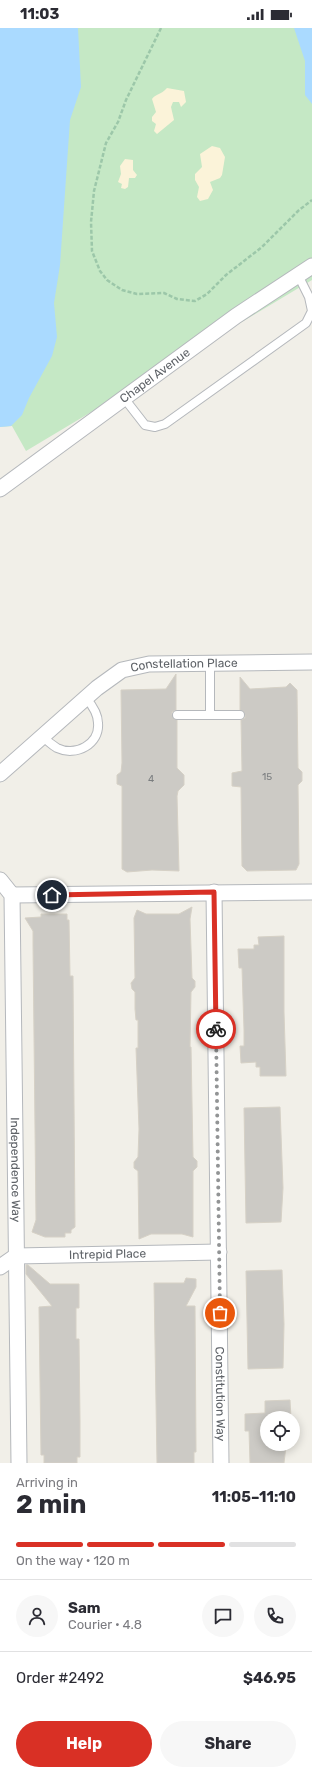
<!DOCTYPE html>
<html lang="en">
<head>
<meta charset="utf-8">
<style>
	:root { --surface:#fff; --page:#f7f7f7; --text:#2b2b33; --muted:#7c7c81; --line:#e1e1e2; --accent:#d93025 }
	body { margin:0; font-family:Rubik,sans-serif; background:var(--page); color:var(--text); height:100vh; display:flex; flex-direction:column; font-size:15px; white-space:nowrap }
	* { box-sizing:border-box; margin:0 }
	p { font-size:13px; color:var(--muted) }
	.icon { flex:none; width:22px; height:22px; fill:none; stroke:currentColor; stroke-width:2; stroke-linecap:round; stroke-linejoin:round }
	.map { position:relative; height:1435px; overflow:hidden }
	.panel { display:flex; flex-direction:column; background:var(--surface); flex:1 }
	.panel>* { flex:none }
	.fabs { position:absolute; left:260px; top:1383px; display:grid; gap:8px }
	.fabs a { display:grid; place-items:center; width:40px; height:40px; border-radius:50%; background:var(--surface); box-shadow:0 2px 10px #0003; font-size:20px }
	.pin { position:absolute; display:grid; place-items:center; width:34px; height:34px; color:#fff; margin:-17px; border:2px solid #fff; border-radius:50%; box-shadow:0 1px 4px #0007 }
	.courier { position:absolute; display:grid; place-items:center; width:40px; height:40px; margin:-20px; border:3px solid #d93025; border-radius:50%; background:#fff; color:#222; box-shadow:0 1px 5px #0007 }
	.headline em { font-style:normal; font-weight:700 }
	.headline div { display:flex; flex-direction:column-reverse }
	.headline { display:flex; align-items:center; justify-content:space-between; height:68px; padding:0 16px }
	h1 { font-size:26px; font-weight:700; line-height:30px }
	.bar { display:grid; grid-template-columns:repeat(4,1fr); gap:6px 4px; align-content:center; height:48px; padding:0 16px }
	.bar i { height:5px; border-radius:3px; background:var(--line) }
	.bar .active { background:var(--accent) }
	.bar p { grid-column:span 4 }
	.line { display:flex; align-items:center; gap:10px; padding:0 16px; border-top:1px solid var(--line) }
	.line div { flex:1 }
	.round { display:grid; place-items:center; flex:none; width:42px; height:42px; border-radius:21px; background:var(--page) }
	.action { display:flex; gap:8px; margin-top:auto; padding:8px 16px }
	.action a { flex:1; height:46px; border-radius:24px; background:var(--accent); color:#fff; font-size:16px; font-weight:700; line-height:46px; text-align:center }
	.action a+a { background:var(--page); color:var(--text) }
	.status { display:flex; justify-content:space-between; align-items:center; height:28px; padding:0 20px; background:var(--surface); direction:ltr }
	.status svg { height:11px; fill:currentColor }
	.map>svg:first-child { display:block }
</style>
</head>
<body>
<div class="status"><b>11:03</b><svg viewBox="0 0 49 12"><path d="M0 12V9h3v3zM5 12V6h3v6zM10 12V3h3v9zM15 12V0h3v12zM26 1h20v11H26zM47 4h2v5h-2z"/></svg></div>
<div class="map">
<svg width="312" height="1435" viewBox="0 0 312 1435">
	<rect width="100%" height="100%" fill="#f1efe8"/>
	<path fill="#c5e8c5" d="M0 0H312V252L26 423 12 398 0 399Z"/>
	<path fill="#fbf3d9" d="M167 60 184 63 186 74 181 79 179 74H173L171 79 174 92 157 106 154 103 156 96 152 93V89L156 84 152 71C155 66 161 67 167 60Z
		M212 118 220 120 225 129 222 147 220 150 210 154 213 162 208 171 200 173 197 169 199 159 195 152V146L202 139 200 126Z
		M125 131 133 132V142L137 147 135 150H129L128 159 125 161 121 160 122 156 118 154 121 146 120 138Z"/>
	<path fill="#aadaff" d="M0 0H78L81 59 70 92 60 237 54 275 57 309 52 328 29 370 22 387 11 398 0 399Z
		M294 0H312V76L305 67V33Z"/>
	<path fill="#cccac5" stroke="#d6d1c6" d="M176 646V682L172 684V687L177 692V740L184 747V757L178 763 177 768 179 843 152 842 127 844 122 841V758L117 756V747L121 744 122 735 121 662 166 661Z
		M240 649 250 661 286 659 290 655 297 662 298 740 302 744V753L298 757 299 836 296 842 247 843 242 838 241 759 232 758V745L242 743 241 692 245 690V687L240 682Z
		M192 879 190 891 192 950 195 953V959L191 964 190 1019H191L193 1129 197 1133V1139L193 1143V1209L182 1206H151L139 1211 138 1143 134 1140V1134L138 1129 139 1101 136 1020H138V992H136L135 981V964L132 961 131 955 135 950 134 890 137 882 146 886H179Z
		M41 886H67V892H69L70 948H73L75 1199 71 1202V1205H65V1209H45L32 1204 36 1192 33 916V903L25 890 41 889Z
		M284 908V984L286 1048H260V1039H256V1034L241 1035 240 1018H244V1002L242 940H239L238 921H254V917H259L258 909Z
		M280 1079 283 1160 281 1194 246 1195 244 1080Z
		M26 1237H28L50 1256H79V1280H76V1311H79L80 1394V1429H77V1435H44V1427H41L39 1279 52 1278 26 1246Z
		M282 1242 284 1296 283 1340 248 1341 246 1243Z
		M186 1250 196 1251V1259L186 1278H195L196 1424H194V1435H157L154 1255H184Z
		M290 1372 291 1390H267V1416H284L286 1418 284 1435H250L249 1403H245V1386L265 1385V1373Z"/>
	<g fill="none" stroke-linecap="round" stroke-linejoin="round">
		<g stroke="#b5b8bc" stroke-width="10">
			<path id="service" d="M124 370 145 397 155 399 165 396 306 295 312 283 309 269 298 247
				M210 635V687
				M177 687H240
				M43 708C47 713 52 717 57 720 76 729 100 716 98 695 98 685 92 677 86 670"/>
		</g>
		<g stroke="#b5b8bc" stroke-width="17">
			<g id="minor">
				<path id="s1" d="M0 461 236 288 312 238"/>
				<path id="s2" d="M0 746 97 660 122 642 149 636 312 634"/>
				<path id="s3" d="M0 852 12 867 19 1435"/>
				<path id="s4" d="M214 864 221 1435"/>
				<path d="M12 867 312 864"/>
				<path id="s5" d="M0 1239 16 1228 219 1224"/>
			</g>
		</g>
		<path stroke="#9cc7a9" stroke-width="2.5" stroke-dasharray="4 2" stroke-linecap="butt" d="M161 0 126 72 118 94 106 115 94 163 91 194 92 223 100 243 107 252 122 262 137 266 164 265 177 271 195 273 207 266 226 247 262 219 298 183 312 172"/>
		<use href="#service" stroke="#fff" stroke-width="8"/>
		<use href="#minor" stroke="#fff" stroke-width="15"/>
	</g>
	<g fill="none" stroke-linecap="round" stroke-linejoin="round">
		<path stroke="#929495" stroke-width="4" stroke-dasharray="0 7.2" d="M216 1001 220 1285"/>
		<path stroke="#d93025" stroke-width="5" d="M52 867 214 864 216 1001"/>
	</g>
	<g text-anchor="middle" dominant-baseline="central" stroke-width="4" stroke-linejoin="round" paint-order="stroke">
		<g font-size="10" fill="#7a7d7f">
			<text x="267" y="749">15</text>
			<text x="151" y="751">4</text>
		</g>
		<g font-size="12" fill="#5f6368" stroke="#fff">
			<text stroke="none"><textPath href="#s1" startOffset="192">Chapel Avenue</textPath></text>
			<text stroke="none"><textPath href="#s2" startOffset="223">Constellation Place</textPath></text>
			<text stroke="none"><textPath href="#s3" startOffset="294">Independence Way</textPath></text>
			<text stroke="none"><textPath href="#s5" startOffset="111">Intrepid Place</textPath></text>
			<text stroke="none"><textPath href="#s4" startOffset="502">Constitution Way</textPath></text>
		</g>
	</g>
</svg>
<div class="fabs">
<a><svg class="icon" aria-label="locate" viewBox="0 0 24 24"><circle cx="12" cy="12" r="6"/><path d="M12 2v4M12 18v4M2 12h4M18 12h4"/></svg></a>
</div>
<div class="pin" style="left:220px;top:1285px;background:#ea580c"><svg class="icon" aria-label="bag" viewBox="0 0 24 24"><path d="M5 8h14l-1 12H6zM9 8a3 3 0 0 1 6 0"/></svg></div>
<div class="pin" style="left:52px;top:867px;background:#1f2937"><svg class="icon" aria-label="home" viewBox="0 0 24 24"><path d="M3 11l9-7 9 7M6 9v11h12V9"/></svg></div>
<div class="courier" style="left:216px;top:1001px"><svg class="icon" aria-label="bike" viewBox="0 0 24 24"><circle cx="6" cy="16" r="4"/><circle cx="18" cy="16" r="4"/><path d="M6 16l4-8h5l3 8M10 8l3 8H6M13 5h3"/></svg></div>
</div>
<section class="panel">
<div class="headline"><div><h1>2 min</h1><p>Arriving in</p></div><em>11:05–11:10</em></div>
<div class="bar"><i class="active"></i><i class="active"></i><i class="active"></i><i></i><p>On the way · 120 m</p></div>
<div class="line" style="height:72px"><a class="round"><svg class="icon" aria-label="person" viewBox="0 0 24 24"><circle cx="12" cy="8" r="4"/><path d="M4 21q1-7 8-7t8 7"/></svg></a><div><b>Sam</b><p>Courier · 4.8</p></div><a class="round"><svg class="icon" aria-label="chat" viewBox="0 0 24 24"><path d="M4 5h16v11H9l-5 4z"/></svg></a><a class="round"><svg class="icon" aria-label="phone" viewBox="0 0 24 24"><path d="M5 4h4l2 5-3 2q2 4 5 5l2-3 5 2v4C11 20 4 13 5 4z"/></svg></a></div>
<div class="line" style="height:52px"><div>Order #2492</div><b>$46.95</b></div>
<div class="action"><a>Help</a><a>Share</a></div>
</section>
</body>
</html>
